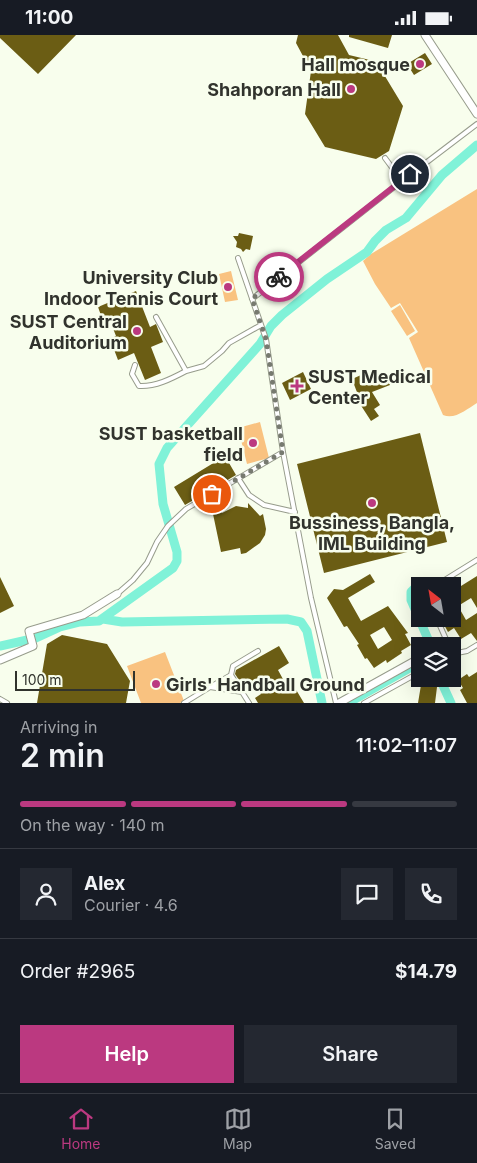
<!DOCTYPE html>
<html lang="en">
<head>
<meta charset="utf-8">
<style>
	:root { --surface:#171b24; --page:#242831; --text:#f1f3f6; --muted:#9ea1a6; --line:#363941; --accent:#bb3980 }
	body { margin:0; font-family:Inter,sans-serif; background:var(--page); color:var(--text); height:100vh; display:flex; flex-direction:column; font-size:19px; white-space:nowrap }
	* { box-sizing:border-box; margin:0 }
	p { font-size:16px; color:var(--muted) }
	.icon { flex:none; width:28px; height:28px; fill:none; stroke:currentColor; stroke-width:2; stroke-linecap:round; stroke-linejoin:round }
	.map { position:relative; height:668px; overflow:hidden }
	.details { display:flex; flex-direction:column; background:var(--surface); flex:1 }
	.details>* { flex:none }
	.needle { width:32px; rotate:329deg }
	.buttons { position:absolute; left:411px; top:542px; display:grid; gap:10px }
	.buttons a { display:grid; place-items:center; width:50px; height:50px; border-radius:0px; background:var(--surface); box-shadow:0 5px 20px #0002; font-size:25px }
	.scale { position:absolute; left:15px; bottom:12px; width:120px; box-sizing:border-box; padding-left:5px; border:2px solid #31332d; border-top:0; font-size:14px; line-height:18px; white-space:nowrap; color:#31332d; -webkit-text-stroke:4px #f8feed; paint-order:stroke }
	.pin { position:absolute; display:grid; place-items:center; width:42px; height:42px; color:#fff; margin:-21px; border:2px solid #fff; border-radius:50%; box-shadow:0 1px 5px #0007 }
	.courier { position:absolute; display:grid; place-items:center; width:50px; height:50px; margin:-25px; border:4px solid #bb3980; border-radius:50%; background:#fff; color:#222; box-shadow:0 1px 6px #0007 }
	.head em { font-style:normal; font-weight:600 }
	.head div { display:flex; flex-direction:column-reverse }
	.head { display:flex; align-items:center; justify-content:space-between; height:85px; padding:0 20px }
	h1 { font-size:32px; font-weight:600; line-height:38px }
	.bar { display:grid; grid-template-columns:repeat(4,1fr); gap:8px 5px; align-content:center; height:60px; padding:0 20px }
	.bar i { height:6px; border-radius:4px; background:var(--line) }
	.bar .on { background:var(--accent) }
	.bar p { grid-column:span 4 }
	.line { display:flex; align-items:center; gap:12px; padding:0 20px; border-top:1px solid var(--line) }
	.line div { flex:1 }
	.round { display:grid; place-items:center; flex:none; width:52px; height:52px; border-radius:0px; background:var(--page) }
	.cta { display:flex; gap:10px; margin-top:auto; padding:10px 20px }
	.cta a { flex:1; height:58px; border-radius:0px; background:var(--accent); color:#fff; font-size:20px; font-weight:600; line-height:58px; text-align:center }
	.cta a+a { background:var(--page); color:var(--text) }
	.status { display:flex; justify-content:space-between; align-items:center; height:35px; padding:0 25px; background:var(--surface); direction:ltr }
	.status svg { height:14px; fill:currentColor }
	.menu { display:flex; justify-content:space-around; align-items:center; height:70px; border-top:1px solid var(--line); background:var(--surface); font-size:14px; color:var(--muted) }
	.menu a { display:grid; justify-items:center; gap:2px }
	.menu .on { color:var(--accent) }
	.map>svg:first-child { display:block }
</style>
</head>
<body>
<div class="status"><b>11:00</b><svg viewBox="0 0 49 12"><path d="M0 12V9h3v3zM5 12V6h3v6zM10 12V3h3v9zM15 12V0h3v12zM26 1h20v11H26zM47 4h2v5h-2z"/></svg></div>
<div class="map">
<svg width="477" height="668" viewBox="0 0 477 668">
	<rect width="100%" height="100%" fill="#f8feed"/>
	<path fill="#f9c280" d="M477 154V368C467 374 455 385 443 380L409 303 418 297 400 268 391 273 375 249 363 226 371 219Z
		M231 236 238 265 225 267 219 239Z
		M400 270 415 296 407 301 391 276Z
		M260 387 269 423 247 429 238 393Z
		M165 617 184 666 180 668H141L127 631Z"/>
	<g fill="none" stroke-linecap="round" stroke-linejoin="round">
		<path stroke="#80f2d8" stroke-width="9" d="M417 551 411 557V565L431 611
			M103 584 122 587 287 584 301 587 307 596 322 668
			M0 611 36 603 60 592 80 587 99 586 173 533 177 526V517L163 469 159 429 167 413 260 309 271 291 282 280 327 244 367 217 375 206 386 195 406 183 442 140 477 110
			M440 644 451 668
			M348 668 420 627"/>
	</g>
	<path fill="#6b5d14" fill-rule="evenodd" d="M0 0H76L38 39 0 3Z
		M298 0H338L349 20 374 26 380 33 403 71 389 116 376 124 325 112 305 79 311 36 296 8Z
		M349 0H392L388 13 349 2Z
		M425 18 432 29 414 40 407 29Z
		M239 198 253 201 250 215 246 214 243 217 241 214 236 212 237 207 233 201H238Z
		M136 256 150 292 156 289 163 307 151 312 161 338 145 345 134 318 118 325 110 304 116 301 109 283 103 286 98 272Z
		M377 333 379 338 385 336 390 350 372 357 380 370 374 374 379 381 371 386 360 369 361 368 352 344Z
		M303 337 311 354 290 365 282 348Z
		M420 398 447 507 324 538 297 429Z
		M225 421 236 440 185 470 174 452Z
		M248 468 260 481 263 479 266 494 265 500 260 508 246 518 241 519 240 513 221 517 213 479 221 477 222 478 236 471 248 473Z
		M370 539 375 547 348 563 361 586 388 571 408 598 405 599 411 610 401 616 402 618 387 628 386 625 374 633 367 623 365 624 357 610 359 609 347 591 344 592 327 563 334 554 343 555ZM384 592 392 605 378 614 370 600Z
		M477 541V573L471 563 458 571 466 585 477 578V606L471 598 461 604 454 593 448 597 441 584H452V549L458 546 461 551Z
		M0 542 14 571 0 578Z
		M62 600 107 609 130 646 126 668H37L47 609Z
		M279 611 289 628 278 635 284 646 289 643 304 668H258L255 663 261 659 255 648 245 654 235 639 236 635Z
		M477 637V668H467L460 655 463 653 458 645 467 639 469 642Z
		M421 650 437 652 435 668H418Z"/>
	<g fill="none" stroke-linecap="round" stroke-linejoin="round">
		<g stroke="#979c8c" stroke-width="6">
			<path id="lane" d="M385 123 402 146 477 89
				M238 223 266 304 283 417 311 563 336 668
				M252 264 402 146
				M156 282 186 336 204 331 222 316 229 308 261 290
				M135 330 132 339 139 351C155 352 171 344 186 336
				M238 443 249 460 264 470 295 477
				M435 551 477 525
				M117 559 133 545 147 528 157 507 168 491 186 474 283 417
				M437 584 449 611
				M452 619 467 616 477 610
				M231 640 242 657
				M210 652 231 640 233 631 258 616
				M0 664 7 668
				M184 668 210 652 242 657 249 668
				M364 668 420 637"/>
		</g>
		<g stroke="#979c8c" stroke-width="9">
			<path id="street" d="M425 0 477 79
				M441 611 447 608
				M0 625 33 611 29 596 83 580 117 559
				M339 668 420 623"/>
		</g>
		<use href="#lane" stroke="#fff" stroke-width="4"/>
		<use href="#street" stroke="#fff" stroke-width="7"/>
	</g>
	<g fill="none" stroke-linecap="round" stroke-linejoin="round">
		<path stroke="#777a70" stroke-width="5" stroke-dasharray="0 9" d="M212 459 283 417 266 304 252 264 279 242"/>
		<path stroke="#bb3980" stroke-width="6" d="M279 242 410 139"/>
	</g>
	<g fill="#bb3980" stroke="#f8feed" stroke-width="2">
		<circle cx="420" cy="29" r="5"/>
		<circle cx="351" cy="54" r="5"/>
		<circle cx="228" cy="252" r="5"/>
		<circle cx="137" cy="296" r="5"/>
		<path d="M294.5 343.5h5v5h5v5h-5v5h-5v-5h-5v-5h5z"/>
		<circle cx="253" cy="408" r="5"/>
		<circle cx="372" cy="468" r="5"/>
		<circle cx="156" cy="649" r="5"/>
	</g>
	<g text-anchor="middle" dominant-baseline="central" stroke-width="5" stroke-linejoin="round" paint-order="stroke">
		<g font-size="18" font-weight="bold" fill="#31332d" stroke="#f8feed" text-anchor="end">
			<text x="410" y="29">Hall mosque</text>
			<text x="341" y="54">Shahporan Hall</text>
			<text x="218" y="242">University Club<tspan x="218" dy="21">Indoor Tennis Court</tspan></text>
			<text x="127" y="286">SUST Central<tspan x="127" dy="21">Auditorium</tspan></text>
			<text x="308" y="341" text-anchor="start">SUST Medical<tspan x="308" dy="21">Center</tspan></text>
			<text x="243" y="398">SUST basketball<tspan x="243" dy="21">field</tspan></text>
			<text x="372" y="487" text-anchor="middle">Bussiness, Bangla,<tspan x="372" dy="21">IML Building</tspan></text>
			<text x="166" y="649" text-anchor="start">Girls' Handball Ground</text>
		</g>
	</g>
</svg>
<div class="buttons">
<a><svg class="needle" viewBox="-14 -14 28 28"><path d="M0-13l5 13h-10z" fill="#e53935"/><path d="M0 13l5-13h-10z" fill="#9ea1a6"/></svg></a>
<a><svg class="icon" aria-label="layers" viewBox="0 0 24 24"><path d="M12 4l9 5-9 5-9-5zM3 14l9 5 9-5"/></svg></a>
</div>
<div class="scale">100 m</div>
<div class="pin" style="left:212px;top:459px;background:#ea580c"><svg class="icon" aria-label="bag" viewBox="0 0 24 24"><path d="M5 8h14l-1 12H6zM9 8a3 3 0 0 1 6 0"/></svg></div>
<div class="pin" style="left:410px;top:139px;background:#1f2937"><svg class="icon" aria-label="home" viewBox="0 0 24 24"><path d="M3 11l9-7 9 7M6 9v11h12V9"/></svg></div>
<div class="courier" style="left:279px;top:242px"><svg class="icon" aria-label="bike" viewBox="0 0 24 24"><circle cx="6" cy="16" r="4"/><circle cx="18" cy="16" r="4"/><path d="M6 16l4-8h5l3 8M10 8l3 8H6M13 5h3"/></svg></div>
</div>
<section class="details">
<div class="head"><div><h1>2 min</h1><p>Arriving in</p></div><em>11:02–11:07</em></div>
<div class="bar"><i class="on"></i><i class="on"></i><i class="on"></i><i></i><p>On the way · 140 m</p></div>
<div class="line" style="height:90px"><a class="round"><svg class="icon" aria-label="person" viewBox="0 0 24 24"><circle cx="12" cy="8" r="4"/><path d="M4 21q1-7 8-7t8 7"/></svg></a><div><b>Alex</b><p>Courier · 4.6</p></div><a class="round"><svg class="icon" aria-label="chat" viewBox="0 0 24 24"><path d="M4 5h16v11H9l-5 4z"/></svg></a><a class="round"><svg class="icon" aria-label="phone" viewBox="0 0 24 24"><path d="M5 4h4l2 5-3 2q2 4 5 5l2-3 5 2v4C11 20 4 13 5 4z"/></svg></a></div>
<div class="line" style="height:65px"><div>Order #2965</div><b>$14.79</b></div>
<div class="cta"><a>Help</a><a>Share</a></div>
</section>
<nav class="menu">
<a class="on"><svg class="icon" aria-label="home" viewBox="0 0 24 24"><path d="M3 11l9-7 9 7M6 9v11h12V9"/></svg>Home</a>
<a><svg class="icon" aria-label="map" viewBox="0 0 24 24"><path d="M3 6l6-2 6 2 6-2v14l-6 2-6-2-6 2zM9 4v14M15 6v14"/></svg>Map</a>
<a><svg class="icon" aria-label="saved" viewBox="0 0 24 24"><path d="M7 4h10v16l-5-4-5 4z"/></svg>Saved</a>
</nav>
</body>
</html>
